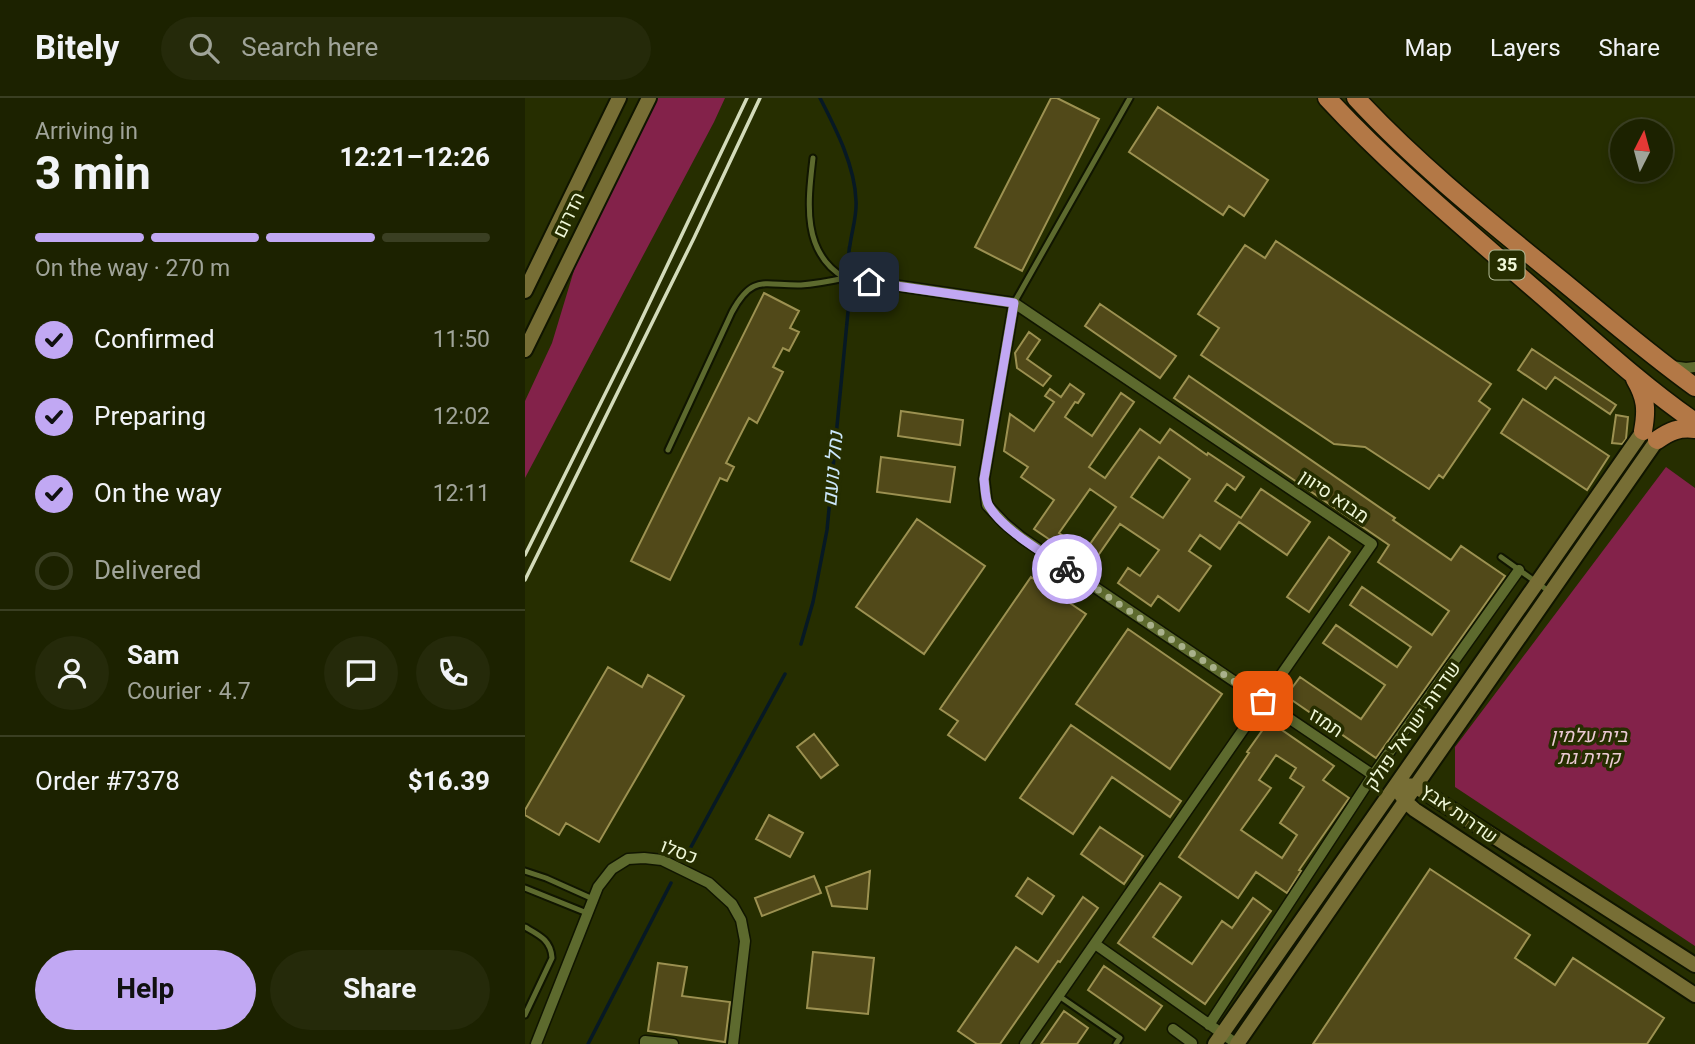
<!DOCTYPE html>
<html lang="en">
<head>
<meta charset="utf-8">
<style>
	:root { --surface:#1c2200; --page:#252a0a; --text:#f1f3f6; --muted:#a0a499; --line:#3a3f22; --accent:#c1a8f3 }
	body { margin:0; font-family:Georgia,Heebo,serif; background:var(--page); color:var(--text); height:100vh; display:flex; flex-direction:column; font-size:26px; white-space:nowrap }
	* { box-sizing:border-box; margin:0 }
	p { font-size:23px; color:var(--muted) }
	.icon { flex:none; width:38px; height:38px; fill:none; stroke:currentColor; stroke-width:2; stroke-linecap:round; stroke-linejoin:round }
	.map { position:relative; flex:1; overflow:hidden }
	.sheet { display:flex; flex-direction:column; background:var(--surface); width:525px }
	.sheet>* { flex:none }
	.needle { width:46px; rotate:6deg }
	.controls { position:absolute; left:1085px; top:21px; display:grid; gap:14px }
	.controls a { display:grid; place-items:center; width:63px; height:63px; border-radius:50%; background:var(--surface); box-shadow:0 4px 10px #0003,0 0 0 2px var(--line); font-size:35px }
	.pin { position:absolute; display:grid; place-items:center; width:60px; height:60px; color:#fff; margin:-30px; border-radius:14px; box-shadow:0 4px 10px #0006 }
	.courier { position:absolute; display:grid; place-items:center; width:70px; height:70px; margin:-35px; border:5px solid #c1a8f3; border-radius:50%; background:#fff; color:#222; box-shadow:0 2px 9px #0007 }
	.summary em { font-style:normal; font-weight:700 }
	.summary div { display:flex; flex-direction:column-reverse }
	.summary { display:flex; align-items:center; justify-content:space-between; height:119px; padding:0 35px }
	h1 { font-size:46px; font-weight:700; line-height:52px }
	.bar { display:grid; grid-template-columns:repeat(4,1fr); gap:10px 7px; align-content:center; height:84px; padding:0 35px }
	.bar i { height:9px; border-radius:5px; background:var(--line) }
	.bar .on { background:var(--accent) }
	.bar p { grid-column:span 4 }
	.line { display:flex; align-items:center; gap:18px; padding:0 35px; border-top:2px solid var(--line) }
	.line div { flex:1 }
	.round { display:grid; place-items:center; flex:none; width:74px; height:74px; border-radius:37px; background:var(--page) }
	ol { padding:0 35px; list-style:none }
	li { display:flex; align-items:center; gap:21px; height:77px }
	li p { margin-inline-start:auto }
	li .icon { padding:7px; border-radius:50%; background:var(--accent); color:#111; stroke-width:4 }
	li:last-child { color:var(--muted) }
	li i { width:38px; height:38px; border:4px solid var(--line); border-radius:50% }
	.primary-button { display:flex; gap:14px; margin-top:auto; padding:14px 35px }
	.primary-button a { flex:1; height:80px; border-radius:42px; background:var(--accent); color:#111; font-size:28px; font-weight:700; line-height:80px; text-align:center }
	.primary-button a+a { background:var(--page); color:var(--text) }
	header { display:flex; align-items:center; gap:42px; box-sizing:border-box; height:98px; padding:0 35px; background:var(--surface); border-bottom:2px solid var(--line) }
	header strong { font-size:33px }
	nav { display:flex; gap:38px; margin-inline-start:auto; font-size:24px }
	.search { width:490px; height:63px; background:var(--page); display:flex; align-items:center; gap:18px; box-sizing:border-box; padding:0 24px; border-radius:38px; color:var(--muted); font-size:26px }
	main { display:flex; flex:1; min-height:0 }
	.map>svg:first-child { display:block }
</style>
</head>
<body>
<header>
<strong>Bitely</strong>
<div class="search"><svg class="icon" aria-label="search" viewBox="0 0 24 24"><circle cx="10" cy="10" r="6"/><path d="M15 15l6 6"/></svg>Search here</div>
<nav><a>Map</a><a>Layers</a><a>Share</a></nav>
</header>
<main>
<section class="sheet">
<div class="summary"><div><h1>3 min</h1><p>Arriving in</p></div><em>12:21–12:26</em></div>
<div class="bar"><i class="on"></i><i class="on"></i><i class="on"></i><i></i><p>On the way · 270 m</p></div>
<ol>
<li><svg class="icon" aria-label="check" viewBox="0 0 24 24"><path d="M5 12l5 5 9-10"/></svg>Confirmed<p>11:50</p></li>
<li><svg class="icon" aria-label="check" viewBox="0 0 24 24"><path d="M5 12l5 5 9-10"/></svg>Preparing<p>12:02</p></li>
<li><svg class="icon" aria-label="check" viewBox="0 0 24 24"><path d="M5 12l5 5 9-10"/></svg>On the way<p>12:11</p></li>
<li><i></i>Delivered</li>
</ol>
<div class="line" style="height:126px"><a class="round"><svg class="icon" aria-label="person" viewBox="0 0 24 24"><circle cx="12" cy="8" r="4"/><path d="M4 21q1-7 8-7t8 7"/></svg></a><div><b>Sam</b><p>Courier · 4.7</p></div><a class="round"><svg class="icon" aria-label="chat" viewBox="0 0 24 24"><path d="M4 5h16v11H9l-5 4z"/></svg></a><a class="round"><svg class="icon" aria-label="phone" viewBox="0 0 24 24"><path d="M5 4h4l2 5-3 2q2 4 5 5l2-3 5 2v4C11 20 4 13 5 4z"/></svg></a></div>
<div class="line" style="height:91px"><div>Order #7378</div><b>$16.39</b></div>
<div class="primary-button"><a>Help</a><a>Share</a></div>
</section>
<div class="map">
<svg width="1170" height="946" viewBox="0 0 1170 946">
	<rect width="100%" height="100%" fill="#262e00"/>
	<path fill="#83224a" d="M133 0H200L189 24 0 380V303L27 245 50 169Z
		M1141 369 1170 390V848L930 689V649Z"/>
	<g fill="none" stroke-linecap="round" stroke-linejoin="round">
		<path stroke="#071924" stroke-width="3.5" d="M295 0C311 31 330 68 331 103 332 118 327 132 325 147 323 154 324 161 324 169
			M276 546 288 504 302 432 325 193
			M160 760 260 576
			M63 946 146 785"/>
	</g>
	<path fill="#514919" stroke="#9c9151" stroke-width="2" fill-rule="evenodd" d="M526 0H532L574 21 497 173 450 149Z
		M633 9 743 82 719 118 704 108 698 117 604 54Z
		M751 143 966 286 954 303 965 311 918 380 914 377 904 391 840 349 809 346 676 257 694 230 673 216 720 147 740 160Z
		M239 195 274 213 265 230 274 234 264 253 258 250 248 269 258 274 232 325 224 320 201 365 209 369 202 383 195 380 145 482 106 463Z
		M575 206 651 258 635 280 560 228Z
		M504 234 515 242 502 261 526 278 518 288 492 270 490 255Z
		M1007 251 1091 307 1085 316 1030 279 1021 291 993 272Z
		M664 278 870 420 868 422 926 462 936 448 980 478 851 660 761 598 775 579 836 621 860 587 798 545 811 527 872 569 886 549 825 507 837 489 907 537 924 513 853 464 864 447 649 300Z
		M545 286 559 296 553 305 550 304 540 319 567 338 596 295 609 304 564 369 580 380 615 331 635 345 645 331 682 357 683 355 719 379 710 392 702 386 690 403 716 420 736 391 785 424 762 457 714 424 695 451 675 437 664 453 686 468 654 513 633 498 626 508 593 485 603 470 615 478 634 452 595 426 565 469 509 431 529 402 496 379 503 369 479 353 485 316 509 333 529 304 520 298 525 291 536 299ZM634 359 665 381 638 420 606 399ZM565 391 591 409 560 453 534 435Z
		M998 301 1084 358 1062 392 976 335Z
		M376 313 438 322 435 347 373 338Z
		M1091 317 1103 319 1101 341 1097 346 1087 345Z
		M356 359 430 369 425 404 352 394Z
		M392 421 460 468 399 556 331 509Z
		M804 439 825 454 784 514 762 499Z
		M506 479 561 516 460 662 423 637 433 623 415 611Z
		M603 531 697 596 645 671 551 606Z
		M83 569 117 589 123 577 159 598 74 744 41 725 34 737 0 717V712Z
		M744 623 809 668 798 682 824 700 774 772 776 773 762 795 731 774 713 800 654 759 724 655 722 654ZM751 657 771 670 765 680 779 689 755 725 772 737 757 760 716 732 746 690 734 682Z
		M546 627 656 703 645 719 587 679 548 736 495 700Z
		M289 636 313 667 296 680 272 649Z
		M244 717 278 735 265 759 231 741Z
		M575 729 618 758 599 786 556 756Z
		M905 771 1005 837 990 860 1030 887 1048 860 1139 920 1122 946H788Z
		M345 773 342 811 307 808 301 789Z
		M289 778 296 795 237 818 230 800Z
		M503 780 529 798 517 816 491 798Z
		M635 785 656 799 628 839 667 866 697 823 707 830 728 800 746 813 680 906 593 845Z
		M558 799 573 810 535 864 533 863 475 946H452L433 933 491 849 513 864Z
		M288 854 349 860 343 916 282 910Z
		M133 865 162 869 157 898 205 904 200 944 123 933Z
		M579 868 637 908 620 932 563 892Z
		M539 913 563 930 552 946H516Z"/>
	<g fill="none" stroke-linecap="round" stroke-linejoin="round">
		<g stroke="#101500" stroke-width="9">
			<path id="lane" d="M288 60C283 103 276 155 320 180
				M489 205 605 0
				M143 352 207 214C228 175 240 188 276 187 291 186 306 183 320 180
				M976 459 1025 494
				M0 773 21 780 68 801
				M0 790 62 815
				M0 829C14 837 26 842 27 860L0 917
				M534 898 595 940 591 946"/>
		</g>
		<g stroke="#101500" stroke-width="13">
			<path id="street" d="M320 180 489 205 847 446 500 946
				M489 205 459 381 462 407 479 425 497 440 848 677
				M1146 268 1161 270 1170 269
				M570 846 712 946
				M684 927 848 677 994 472
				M648 931 667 945 666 946
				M11 946 73 789 87 771 103 761 119 760 137 762 184 785 207 806 216 822 220 843 208 946
				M120 946V943L148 946"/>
		</g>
		<g stroke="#101500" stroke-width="18">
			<path id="secondary" d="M0 193 94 0
				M0 252 124 0
				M881 687 890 688 1170 867
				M876 697 881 704 890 712 1170 897
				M690 946 1118 333
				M712 946C851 744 991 543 1132 342"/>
		</g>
		<g stroke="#101500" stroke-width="21">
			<path id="highway" d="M802 0C865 68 936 127 1006 188 1060 234 1112 284 1170 324
				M831 0C893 67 965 124 1036 182 1080 218 1124 256 1170 289
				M1110 281C1121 300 1122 311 1118 333
				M1132 342C1145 333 1154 329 1170 331"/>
		</g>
		<use href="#lane" stroke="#5d6a2e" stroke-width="5"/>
		<use href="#street" stroke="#5d6a2e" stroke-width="10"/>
		<use href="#secondary" stroke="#776e35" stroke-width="14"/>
		<use href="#highway" stroke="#b37846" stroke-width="18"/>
		<path stroke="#d3dbba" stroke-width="3.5" d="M0 457 101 254 222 0
			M0 482 169 140 235 0"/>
	</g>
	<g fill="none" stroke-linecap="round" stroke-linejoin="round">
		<path stroke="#a9b18c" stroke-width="7" stroke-dasharray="0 12.6" d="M542 471 738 603"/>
		<path stroke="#c1a8f3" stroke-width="9" d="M344 184 489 205 459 381C460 389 460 402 464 408 478 432 519 455 542 471"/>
	</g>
	<g text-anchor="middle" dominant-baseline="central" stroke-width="7" stroke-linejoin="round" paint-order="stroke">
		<rect fill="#262e00" stroke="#b3bb97" stroke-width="2" x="964.5" y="152.5" width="35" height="29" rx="5"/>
		<g font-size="18" font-weight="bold" fill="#eff7d8">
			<text x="982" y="167">35</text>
		</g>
		<g font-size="19" fill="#eff7d8" stroke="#262e00">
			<text transform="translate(44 117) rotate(-64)">הדרום</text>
			<text transform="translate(809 399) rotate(34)">מבוא סיוון</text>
			<text transform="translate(801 625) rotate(34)">תמוז</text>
			<text transform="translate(888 628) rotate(-55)">שדרות ישראל פולק</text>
			<text transform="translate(934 716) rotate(35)">שדרות אבץ</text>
			<text transform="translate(154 754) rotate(21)">כסלו</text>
		</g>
		<g font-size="19" font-style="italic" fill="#eccad4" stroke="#262e00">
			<text x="1064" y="638">בית עלמין<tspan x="1064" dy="22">קרית גת</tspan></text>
		</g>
		<g font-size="21" font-style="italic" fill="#cce7fb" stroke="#262e00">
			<text transform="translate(308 371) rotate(-85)">נחל נועם</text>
		</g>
	</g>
</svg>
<div class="controls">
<a><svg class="needle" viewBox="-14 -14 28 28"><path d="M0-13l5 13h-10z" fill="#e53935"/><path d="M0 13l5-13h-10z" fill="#a0a499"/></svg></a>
</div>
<div class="pin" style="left:738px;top:603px;background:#ea580c"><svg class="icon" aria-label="bag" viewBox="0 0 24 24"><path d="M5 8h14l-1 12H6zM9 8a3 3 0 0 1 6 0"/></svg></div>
<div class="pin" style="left:344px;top:184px;background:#1f2937"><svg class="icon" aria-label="home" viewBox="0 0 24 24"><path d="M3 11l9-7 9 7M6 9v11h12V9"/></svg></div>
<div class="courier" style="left:542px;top:471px"><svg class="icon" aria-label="bike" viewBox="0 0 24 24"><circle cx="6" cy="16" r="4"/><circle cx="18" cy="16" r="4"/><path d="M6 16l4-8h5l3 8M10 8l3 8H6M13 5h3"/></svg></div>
</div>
</main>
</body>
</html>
